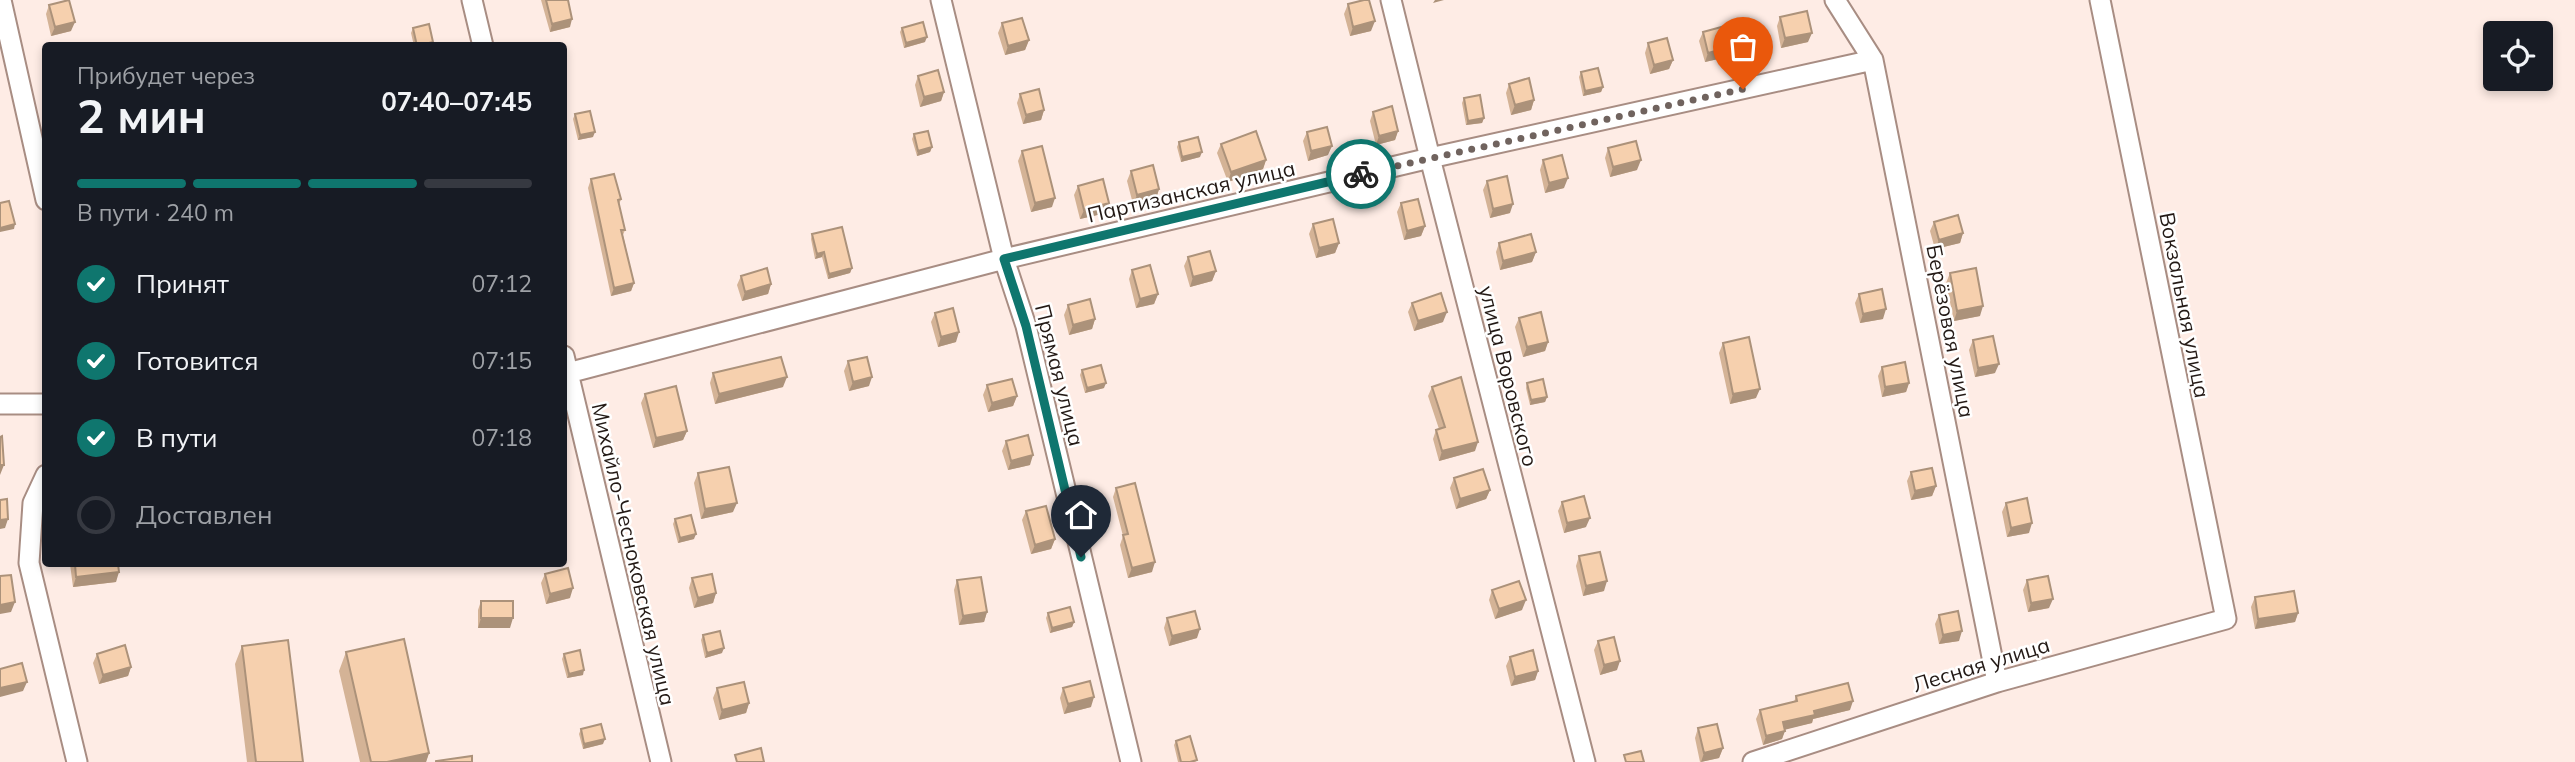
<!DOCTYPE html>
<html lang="ru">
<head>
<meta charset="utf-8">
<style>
	:root { --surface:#171b24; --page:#20242c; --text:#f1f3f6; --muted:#9ea1a6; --line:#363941; --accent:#0f766e }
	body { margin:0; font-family:Mulish,sans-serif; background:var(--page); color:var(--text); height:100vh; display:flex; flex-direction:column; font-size:26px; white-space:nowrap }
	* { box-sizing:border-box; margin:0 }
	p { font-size:23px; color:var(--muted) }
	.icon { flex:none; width:38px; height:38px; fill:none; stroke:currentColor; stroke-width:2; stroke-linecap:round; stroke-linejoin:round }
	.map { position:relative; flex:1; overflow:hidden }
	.sheet { position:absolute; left:42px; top:42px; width:525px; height:525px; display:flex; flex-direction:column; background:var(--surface); border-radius:7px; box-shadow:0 4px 10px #0003 }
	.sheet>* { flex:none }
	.controls { position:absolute; left:2483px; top:21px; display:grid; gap:14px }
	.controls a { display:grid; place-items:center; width:70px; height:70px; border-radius:7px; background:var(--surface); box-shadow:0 4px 10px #0003; font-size:35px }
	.pin { position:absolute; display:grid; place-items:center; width:60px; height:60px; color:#fff; margin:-72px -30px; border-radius:50% 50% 50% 0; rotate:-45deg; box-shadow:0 0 7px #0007 }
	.pin .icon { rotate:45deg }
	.courier { position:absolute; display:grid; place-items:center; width:70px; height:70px; margin:-35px; border:5px solid #0f766e; border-radius:50%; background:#fff; color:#222; box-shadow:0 2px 9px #0007 }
	.overview em { font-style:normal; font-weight:700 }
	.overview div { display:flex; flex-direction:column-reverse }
	.overview { display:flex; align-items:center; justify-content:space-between; height:119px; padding:0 35px }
	h1 { font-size:46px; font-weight:700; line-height:52px }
	.bar { display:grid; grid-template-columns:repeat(4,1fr); gap:10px 7px; align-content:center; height:84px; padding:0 35px }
	.bar i { height:9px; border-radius:5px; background:var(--line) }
	.bar .current { background:var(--accent) }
	.bar p { grid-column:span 4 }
	ol { padding:0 35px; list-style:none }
	li { display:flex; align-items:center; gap:21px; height:77px }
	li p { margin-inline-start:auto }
	li .icon { padding:7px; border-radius:50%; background:var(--accent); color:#fff; stroke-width:4 }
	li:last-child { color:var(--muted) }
	li i { width:38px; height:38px; border:4px solid var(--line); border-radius:50% }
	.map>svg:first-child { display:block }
</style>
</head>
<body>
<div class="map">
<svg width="2575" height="762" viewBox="0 0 2575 762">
	<rect width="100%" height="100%" fill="#feece5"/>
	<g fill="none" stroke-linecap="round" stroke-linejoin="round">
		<g stroke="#a88d83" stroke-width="23">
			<path id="minor" d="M1 0 46 200
				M472 0 483 46
				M941 0 1004 259 1026 326 1131 762
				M1391 0 1430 158 1585 762
				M1835 0 1873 60 1997 682
				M564 356 661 762
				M564 374 1004 259 1430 158 1873 60
				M0 404H46
				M46 475 33 503 29 563 77 762
				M1753 762 1997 682 2226 619 2100 0"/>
		</g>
		<use href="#minor" stroke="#fff" stroke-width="19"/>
	</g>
	<path fill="#d4b396" d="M541 0H568L570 27 550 32Z
		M1348 4 1371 31 1350 36 1344 14Z
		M49 5 71 31 51 36 46 14Z
		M1780 17 1808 42 1781 48 1777 26Z
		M1002 23 1029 40 1025 50 1005 55 998 33Z
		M413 28 433 42 432 46H414L411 33Z
		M902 28 925 42 904 48 900 32Z
		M1703 32 1727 57 1705 62 1699 41Z
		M1648 43 1673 60 1669 69 1650 74 1645 53Z
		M1581 72 1603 87 1601 92 1583 96 1579 77Z
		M918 76 944 92 941 101 920 107 915 85Z
		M1509 84 1534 100 1531 110 1511 115 1506 93Z
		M1020 94 1044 110 1041 120 1023 124 1017 103Z
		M1464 98 1484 118 1482 123 1466 125 1462 103Z
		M1373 112 1398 131 1395 140 1376 145 1370 121Z
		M575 114 593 137 578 140 573 119Z
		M1307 132 1328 155 1308 161 1303 141Z
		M914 134 932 147 930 152 917 156 912 139Z
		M1179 142 1200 157 1181 162 1177 147Z
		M1221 144 1266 160 1263 169 1228 182 1217 153Z
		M1608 148 1637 170 1610 177 1605 158Z
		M1022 151 1052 207 1031 212 1018 161Z
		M1543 160 1564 188 1545 193 1540 170Z
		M1131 171 1159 189 1156 199 1133 204 1127 181Z
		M591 179 621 199 619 205 625 230 623 235 634 283 631 291 611 296 588 188Z
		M1487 181 1510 213 1490 218 1483 190Z
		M1078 186 1109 203 1106 213 1080 219 1074 195Z
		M1401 203 1425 226 1421 236 1404 240 1397 212Z
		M1934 222 1963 233 1960 243 1935 249 1930 231Z
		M1313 224 1339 243 1335 253 1316 258 1309 234Z
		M812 234 852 268 850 273 828 279 822 257 815 259 811 239Z
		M1499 243 1536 252 1532 262 1500 270 1496 252Z
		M1188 257 1216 271 1212 281 1190 287 1184 266Z
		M1132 270 1158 294 1154 304 1136 308 1129 279Z
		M1950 273 1980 316 1954 321 1946 283Z
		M741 276 771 284 768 294 742 301 737 285Z
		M1859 294 1883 319 1860 323 1855 303Z
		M1412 303 1443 322 1414 331 1408 312Z
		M1068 305 1095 319 1092 329 1069 335 1064 315Z
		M935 313 956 342 938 347 931 322Z
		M1519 318 1548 342 1545 351 1523 357 1515 327Z
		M1973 340 1995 373 1975 377 1969 350Z
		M1723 343 1756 398 1730 404 1719 353Z
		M848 361 869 386 849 391 844 371Z
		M1882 367 1909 383 1906 392 1882 397 1878 376Z
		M1082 370 1104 388 1085 393 1080 375Z
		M713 373 783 387 715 404 710 383Z
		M1527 383 1547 397 1545 402 1530 405 1526 388Z
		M987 385 1017 396 1013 406 988 412 983 395Z
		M1432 387 1475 451 1439 461 1433 439 1436 430 1439 429 1428 396Z
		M645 394 687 431 683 440 653 448 641 403Z
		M1006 441 1030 465 1008 470 1002 451Z
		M1911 472 1936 486 1932 496 1911 500 1907 481Z
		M698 473 733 512 701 519 694 483Z
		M1454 478 1490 490 1486 499 1456 509 1450 488Z
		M1116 488 1152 572 1128 578 1120 545 1123 536 1113 497Z
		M1562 502 1586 527 1564 533 1558 511Z
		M2006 503 2029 533 2007 537 2002 512Z
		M1026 511 1055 539 1051 549 1031 554 1022 520Z
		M675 519 694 539 678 543 673 524Z
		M1579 556 1604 591 1583 596 1576 566Z
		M70 564H118L116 582 73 587Z
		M545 574 570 598 546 604 541 583Z
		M692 578 716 593 713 603 694 608 689 588Z
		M957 580 987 612 984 622 959 625 954 590Z
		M2027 580 2049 608 2028 612 2023 590Z
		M1492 590 1522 610 1495 619 1489 600Z
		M2255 597 2298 613 2295 622 2255 629 2251 607Z
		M481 601 510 628H478V610Z
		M1048 613 1074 622 1072 627 1050 633 1046 618Z
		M1939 615 1959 641 1939 644 1935 624Z
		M1167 618 1197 638 1169 646 1164 628Z
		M703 635 722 653 705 658 701 640Z
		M1598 641 1617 670 1600 675 1594 650Z
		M242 646 303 762H247L235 664Z
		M346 652 429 753 426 762H360L339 671Z
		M97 654 131 667 128 676 99 684 93 663Z
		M564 654 583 675 567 678 562 659Z
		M1510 657 1538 671 1535 680 1511 686 1506 666Z
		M717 688 749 703 746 713 719 720 713 698Z
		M1063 688 1091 707 1064 714 1060 698Z
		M1796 696 1850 710 1813 719 1812 723 1785 729 1782 739 1763 745 1756 719 1760 710 1794 702Z
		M1698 728 1723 748 1719 758 1700 762 1695 738Z
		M581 729 603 744 583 749 579 734Z
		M1176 741 1196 762H1178L1174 745Z"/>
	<path fill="#ac927a" d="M1435 0H1444L1433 3Z
		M572 19 570 27 550 32 552 24Z
		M1375 21 1371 31 1350 36 1353 27Z
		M75 22 71 31 51 36 55 27Z
		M1812 33 1808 42 1781 48 1785 38Z
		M927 37 925 42 904 48 906 43Z
		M1029 40 1025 50 1005 55 1008 46Z
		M1731 47 1727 57 1705 62 1708 53Z
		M1673 60 1669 69 1650 74 1654 65Z
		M1603 87 1601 92 1583 96 1585 91Z
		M944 92 941 101 920 107 924 97Z
		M1534 100 1531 110 1511 115 1515 105Z
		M1044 110 1041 120 1023 124 1026 115Z
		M1484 118 1482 123 1466 125 1468 121Z
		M1398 131 1395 140 1376 145 1379 136Z
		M595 132 593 137 578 140 580 135Z
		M1332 146 1328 155 1308 161 1311 151Z
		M932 147 930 152 917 156 918 151Z
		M1202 152 1200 157 1181 162 1182 157Z
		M1266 160 1263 169 1228 182 1231 172Z
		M1641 160 1637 170 1610 177 1613 167Z
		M1568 178 1564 188 1545 193 1549 183Z
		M1159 189 1156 199 1133 204 1137 195Z
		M1055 198 1052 207 1031 212 1035 203Z
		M1109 203 1106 213 1080 219 1084 210Z
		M1513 204 1510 213 1490 218 1493 209Z
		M15 224 14 229 0 232V228Z
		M1425 226 1421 236 1404 240 1407 231Z
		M1963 233 1960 243 1935 249 1939 240Z
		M1339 243 1335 253 1316 258 1319 248Z
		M824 252 822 257 815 259 817 254Z
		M1536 252 1532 262 1500 270 1503 261Z
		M852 268 850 273 828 279 829 274Z
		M1216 271 1212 281 1190 287 1193 277Z
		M634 283 631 291 611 296 614 288Z
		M771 284 768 294 742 301 745 292Z
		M1158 294 1154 304 1136 308 1140 299Z
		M1983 306 1980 316 1954 321 1957 311Z
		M1886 309 1883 319 1860 323 1863 314Z
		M1447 312 1443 322 1414 331 1418 321Z
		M1095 319 1092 329 1069 335 1073 325Z
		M959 332 956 342 938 347 941 337Z
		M1548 342 1545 351 1523 357 1527 347Z
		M1999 364 1995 373 1975 377 1978 368Z
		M787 377 783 387 715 404 719 394Z
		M872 377 869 386 849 391 853 382Z
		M1106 383 1104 388 1085 393 1087 388Z
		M1909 383 1906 392 1882 397 1885 387Z
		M1760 389 1756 398 1730 404 1733 394Z
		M1017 396 1013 406 988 412 992 403Z
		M1547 397 1545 402 1530 405 1531 400Z
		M687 431 683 440 653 448 656 438Z
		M1478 442 1475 451 1439 461 1442 451Z
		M1033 455 1030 465 1008 470 1011 461Z
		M0 465H4L0 475Z
		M1936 486 1932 496 1911 500 1915 491Z
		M1490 490 1486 499 1456 509 1460 499Z
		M737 503 733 512 701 519 705 509Z
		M1590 518 1586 527 1564 533 1567 523Z
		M8 519 5 528 0 529V520Z
		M2032 523 2029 533 2007 537 2011 528Z
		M696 534 694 539 678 543 680 538Z
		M1055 539 1051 549 1031 554 1035 545Z
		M1155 562 1152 572 1128 578 1132 568Z
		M119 572 116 582 73 587 76 577Z
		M1607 581 1604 591 1583 596 1586 586Z
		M573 588 570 598 546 604 550 594Z
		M716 593 713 603 694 608 698 598Z
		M2053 599 2049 608 2028 612 2031 603Z
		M1526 600 1522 610 1495 619 1499 609Z
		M15 602 11 612 0 614V605Z
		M987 612 984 622 959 625 963 616Z
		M2298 613 2295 622 2255 629 2258 619Z
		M481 618H513L510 628H478Z
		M1074 622 1072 627 1050 633 1052 628Z
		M1200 629 1197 638 1169 646 1172 636Z
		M1962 631 1959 641 1939 644 1943 635Z
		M724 648 722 653 705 658 707 653Z
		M1620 661 1617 670 1600 675 1604 665Z
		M131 667 128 676 99 684 103 675Z
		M584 670 583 675 567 678 569 674Z
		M1538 671 1535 680 1511 686 1515 677Z
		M27 682 23 691 0 697V688Z
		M1094 697 1091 707 1064 714 1068 704Z
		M1853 701 1850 710 1813 719 1812 723 1780 731 1783 722 1814 711Z
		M749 703 746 713 719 720 722 710Z
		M1785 731 1782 739 1763 745 1766 736Z
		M605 739 603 744 583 749 584 744Z
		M1723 748 1719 758 1701 762 1704 753Z
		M429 753 426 762H387Z"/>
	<path fill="#f6d0ae" stroke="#ac927a" stroke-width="2" d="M69 0 75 22 55 27 49 5Z
		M546 0H568L572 19 552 24Z
		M1364 0H1369L1375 21 1353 27 1348 4Z
		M1807 11 1812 33 1785 38 1780 17Z
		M1022 18 1029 40 1008 46 1002 23Z
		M923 22 927 37 906 43 902 28Z
		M429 24 433 42 417 46 413 28Z
		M1725 26 1731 47 1708 53 1703 32Z
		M1667 38 1673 60 1654 65 1648 43Z
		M1598 68 1603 87 1585 91 1581 72Z
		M938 70 944 92 924 97 918 76Z
		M1529 78 1534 100 1515 105 1509 84Z
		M1039 89 1044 110 1026 115 1020 94Z
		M1480 95 1484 118 1468 121 1464 98Z
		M1392 106 1398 131 1379 136 1373 112Z
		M590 111 595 132 580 135 575 114Z
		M1327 127 1332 146 1311 151 1307 132Z
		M928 131 932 147 918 151 914 134Z
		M1256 131 1266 160 1231 172 1221 144Z
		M1198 137 1202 152 1182 157 1179 142Z
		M1636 141 1641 160 1613 167 1608 148Z
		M1042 146 1055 198 1035 203 1022 151Z
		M1562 155 1568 178 1549 183 1543 160Z
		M1153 165 1159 189 1137 195 1131 171Z
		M614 174 621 199 618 200 625 230H621L634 283 614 288 591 179Z
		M1507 176 1513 204 1493 209 1487 181Z
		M1103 179 1109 203 1084 210 1078 186Z
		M1418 199 1425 226 1407 231 1401 203Z
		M9 201 15 224 0 228V203Z
		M1958 215 1963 233 1939 240 1934 222Z
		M1333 219 1339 243 1319 248 1313 224Z
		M842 227 852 268 829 274 824 252 817 254 812 234Z
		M1531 234 1536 252 1503 261 1499 243Z
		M1210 251 1216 271 1193 277 1188 257Z
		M1150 265 1158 294 1140 299 1132 270Z
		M767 268 771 284 745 292 741 276Z
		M1976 268 1983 306 1957 311 1950 273Z
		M1882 289 1886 309 1863 314 1859 294Z
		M1441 293 1447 312 1418 321 1412 303Z
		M1090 299 1095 319 1073 325 1068 305Z
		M953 308 959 332 941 337 935 313Z
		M1541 312 1548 342 1527 347 1519 318Z
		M1993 336 1999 364 1978 368 1973 340Z
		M1749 337 1760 389 1733 394 1723 343Z
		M781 357 787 377 719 394 713 373Z
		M867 357 872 377 853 382 848 361Z
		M1905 362 1909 383 1885 387 1882 367Z
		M1101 365 1106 383 1087 388 1082 370Z
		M1461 377 1478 442 1442 451 1436 430 1445 427 1432 387Z
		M1012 379 1017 396 992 403 987 385Z
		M1543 379 1547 397 1531 400 1527 383Z
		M676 386 687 431 656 438 645 394Z
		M1028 435 1033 455 1011 461 1006 441Z
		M2 436 4 465H0V437Z
		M729 467 737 503 705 509 698 473Z
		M1932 468 1936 486 1915 491 1911 472Z
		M1483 469 1490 490 1460 499 1454 478Z
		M1135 483 1155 562 1132 568 1123 535 1128 534 1116 488Z
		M1584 496 1590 518 1567 523 1562 502Z
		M2027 498 2032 523 2011 528 2006 503Z
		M7 499 8 519 0 520V500Z
		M1046 506 1055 539 1035 545 1026 511Z
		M691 515 696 534 680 538 675 519Z
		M1600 552 1607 581 1586 586 1579 556Z
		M75 564H118L119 572 76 577Z
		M568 568 573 588 550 594 545 574Z
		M712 574 716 593 698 598 692 578Z
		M11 575 15 602 0 605V576Z
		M2048 576 2053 599 2031 603 2027 580Z
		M981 577 987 612 963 616 957 580Z
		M1519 581 1526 600 1499 609 1492 590Z
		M2294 591 2298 613 2258 619 2255 597Z
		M481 601H513V618H481Z
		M1070 607 1074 622 1052 628 1048 613Z
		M1195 611 1200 629 1172 636 1167 618Z
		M1958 611 1962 631 1943 635 1939 615Z
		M720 631 724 648 707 653 703 635Z
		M1614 637 1620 661 1604 665 1598 641Z
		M404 639 429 753 387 762H371L346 652Z
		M288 640 303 762H256L242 646Z
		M125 645 131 667 103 675 97 654Z
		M580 650 584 670 569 674 564 654Z
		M1533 650 1538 671 1515 677 1510 657Z
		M22 663 27 682 0 688V669Z
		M1090 681 1094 697 1068 704 1063 688Z
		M744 682 749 703 722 710 717 688Z
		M1848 683 1853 701 1814 711 1815 715 1783 722 1785 731 1766 736 1760 710 1797 701 1796 696Z
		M601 724 605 739 584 744 581 729Z
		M1717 724 1723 748 1704 753 1698 728Z
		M1190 736 1197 760 1190 762H1181L1176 741Z
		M761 748 764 762H737L735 755Z
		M1641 751 1644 762H1626L1624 755Z
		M472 756V762H436V761Z"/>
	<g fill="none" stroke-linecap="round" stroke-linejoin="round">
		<path stroke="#70635e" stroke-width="7" stroke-dasharray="0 12.6" d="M1361 174 1743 89"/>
		<path stroke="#0f766e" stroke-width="9" d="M1081 557 1026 326 1004 259 1361 174"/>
	</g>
	<g text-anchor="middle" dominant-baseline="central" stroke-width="5" stroke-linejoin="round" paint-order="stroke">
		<g font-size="21" fill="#231915" stroke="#fff">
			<text transform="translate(1191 191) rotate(-13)">Партизанская улица</text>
			<text transform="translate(2185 305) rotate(79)">Вокзальная улица</text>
			<text transform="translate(1951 331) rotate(79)">Берёзовая улица</text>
			<text transform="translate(1060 375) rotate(76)">Прямая улица</text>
			<text transform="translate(1509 376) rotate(76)">улица Воровского</text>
			<text transform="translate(634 554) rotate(77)">Михайло-Чесноковская улица</text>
			<text transform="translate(1981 664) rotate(-17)">Лесная улица</text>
		</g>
	</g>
</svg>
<div class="controls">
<a><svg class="icon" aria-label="locate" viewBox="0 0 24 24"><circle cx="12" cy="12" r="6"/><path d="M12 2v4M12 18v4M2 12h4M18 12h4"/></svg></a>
</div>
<div class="pin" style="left:1743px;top:89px;background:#ea580c"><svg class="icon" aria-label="bag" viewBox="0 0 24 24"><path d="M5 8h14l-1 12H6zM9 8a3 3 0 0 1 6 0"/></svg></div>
<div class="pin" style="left:1081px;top:557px;background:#1f2937"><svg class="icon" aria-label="home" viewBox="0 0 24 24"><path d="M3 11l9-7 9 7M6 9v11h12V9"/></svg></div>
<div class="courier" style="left:1361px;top:174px"><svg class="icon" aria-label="bike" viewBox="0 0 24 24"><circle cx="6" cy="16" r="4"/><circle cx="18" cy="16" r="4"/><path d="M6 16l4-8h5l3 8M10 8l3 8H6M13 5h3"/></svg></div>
<section class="sheet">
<div class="overview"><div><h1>2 мин</h1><p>Прибудет через</p></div><em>07:40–07:45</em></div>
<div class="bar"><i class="current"></i><i class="current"></i><i class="current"></i><i></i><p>В пути · 240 m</p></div>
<ol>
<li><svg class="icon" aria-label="check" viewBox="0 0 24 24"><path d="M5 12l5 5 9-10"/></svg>Принят<p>07:12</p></li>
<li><svg class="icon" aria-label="check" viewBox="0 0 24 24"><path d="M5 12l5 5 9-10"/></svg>Готовится<p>07:15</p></li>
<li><svg class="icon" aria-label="check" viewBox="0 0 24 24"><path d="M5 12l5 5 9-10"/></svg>В пути<p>07:18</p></li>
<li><i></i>Доставлен</li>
</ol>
</section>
</div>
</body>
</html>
